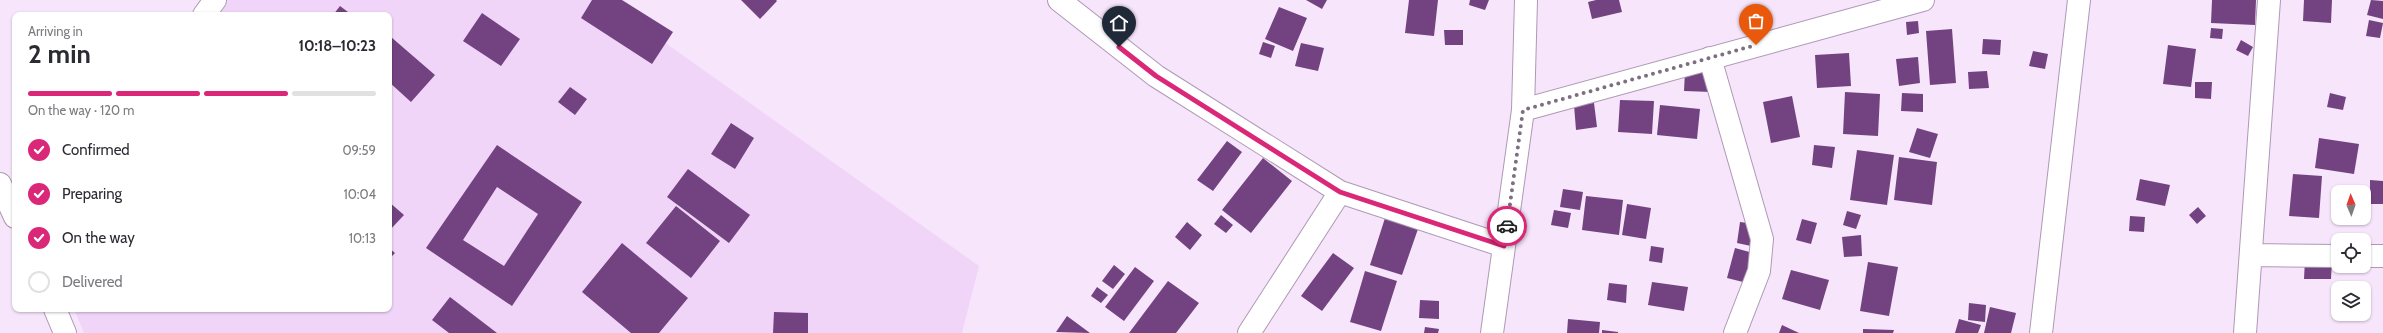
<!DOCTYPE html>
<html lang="en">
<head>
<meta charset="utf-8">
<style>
	:root { --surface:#fff; --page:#f2f2f3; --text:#2b2b33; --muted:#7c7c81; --line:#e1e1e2; --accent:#db2777 }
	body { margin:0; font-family:Cabin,sans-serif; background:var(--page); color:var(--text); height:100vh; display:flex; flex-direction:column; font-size:15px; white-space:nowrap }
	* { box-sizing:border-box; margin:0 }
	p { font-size:13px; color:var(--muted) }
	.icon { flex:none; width:22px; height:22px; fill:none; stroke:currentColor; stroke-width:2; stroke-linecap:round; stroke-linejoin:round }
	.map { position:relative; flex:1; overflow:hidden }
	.panel { position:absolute; left:12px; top:12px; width:380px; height:300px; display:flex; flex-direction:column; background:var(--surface); border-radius:8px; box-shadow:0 1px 3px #0004 }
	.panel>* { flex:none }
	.needle { width:26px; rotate:358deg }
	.buttons { position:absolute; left:2331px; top:185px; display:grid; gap:8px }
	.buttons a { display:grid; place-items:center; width:40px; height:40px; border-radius:8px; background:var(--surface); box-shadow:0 1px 3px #0004; font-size:20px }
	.pin { position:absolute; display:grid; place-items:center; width:34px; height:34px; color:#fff; margin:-41px -17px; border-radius:50% 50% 50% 0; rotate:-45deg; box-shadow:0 0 4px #0007 }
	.pin .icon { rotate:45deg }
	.courier { position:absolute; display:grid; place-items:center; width:40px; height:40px; margin:-20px; border:3px solid #db2777; border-radius:50%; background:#fff; color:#222; box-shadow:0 1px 5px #0007 }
	.summary em { font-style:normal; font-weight:700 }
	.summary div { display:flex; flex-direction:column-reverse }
	.summary { display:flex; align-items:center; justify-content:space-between; height:68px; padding:0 16px }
	h1 { font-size:26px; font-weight:700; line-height:30px }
	.bar { display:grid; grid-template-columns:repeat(4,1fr); gap:6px 4px; align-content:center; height:48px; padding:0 16px }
	.bar i { height:5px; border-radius:3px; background:var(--line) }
	.bar .current { background:var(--accent) }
	.bar p { grid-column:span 4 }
	ol { padding:0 16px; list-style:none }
	li { display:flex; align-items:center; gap:12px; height:44px }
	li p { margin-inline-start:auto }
	li .icon { padding:4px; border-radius:50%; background:var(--accent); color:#fff; stroke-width:4 }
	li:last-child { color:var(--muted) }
	li i { width:22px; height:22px; border:2px solid var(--line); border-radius:50% }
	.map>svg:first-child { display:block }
</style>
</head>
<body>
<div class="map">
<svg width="2383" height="333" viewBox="0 0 2383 333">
	<rect width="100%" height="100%" fill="#f7e5fc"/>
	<path fill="#f0d5f8" d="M222 0H605L979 266 962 333H84L74 309H389V15H211Z"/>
	<path fill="#724380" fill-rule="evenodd" d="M592 0H622L673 32 652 64 581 18Z
		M741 0H776L777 1 760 19Z
		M1306 0H1327L1322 9Z
		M1409 0H1438L1434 36 1405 33Z
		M1470 0H1489L1485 10 1469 5Z
		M1596 0H1619L1622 12 1592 19 1588 2Z
		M2212 0H2256L2255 25 2211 23Z
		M2304 0H2332L2331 23 2303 21Z
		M2371 0 2383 1V19L2367 15Z
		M340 6 352 15H333Z
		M1279 7 1307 18 1293 51 1265 39Z
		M482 13 520 39 501 66 463 41Z
		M2369 20 2383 23 2380 38 2366 36Z
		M1918 21 1919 33 1907 35 1906 22Z
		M2211 28 2223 29 2222 39 2210 38Z
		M1952 29 1956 83 1930 85 1926 31Z
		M1444 30H1463V45H1445Z
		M391 37 435 75 411 102 389 82V39Z
		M1983 39 2001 40 2000 55 1982 54Z
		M2241 40 2253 47 2248 56 2236 50Z
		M1263 42 1275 46 1271 58 1259 54Z
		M1301 43 1324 48 1318 71 1295 66Z
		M2168 45 2196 49 2191 87 2163 84Z
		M2033 51 2048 54 2045 69 2029 66Z
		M1849 53 1851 86 1817 88 1815 55Z
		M1918 57 1920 83 1899 86 1896 59Z
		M1685 71 1712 72V92L1684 91Z
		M1987 71 1989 88 1969 89 1968 72Z
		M2195 82H2212L2211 99 2195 98Z
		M570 87 587 99 575 115 558 102Z
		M1845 92 1880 94 1878 136 1843 134Z
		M1902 93 1923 94V112L1901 111Z
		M2330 93 2346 97 2343 110 2327 107Z
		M1792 96 1800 137 1771 143 1763 102Z
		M1620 100 1654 101 1652 134 1618 132Z
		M1594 103 1597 127 1576 130 1574 105Z
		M1660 105 1700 109 1697 139 1657 135Z
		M731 123 754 138 735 169 711 154Z
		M1917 128 1938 134 1930 158 1909 152Z
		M2319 138 2359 144 2354 174 2315 168Z
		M1227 141 1242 152 1213 191 1197 180Z
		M497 145 582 202 512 306 426 248ZM497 187 538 214 504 266 463 240Z
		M1814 145 1835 147 1832 168 1812 165Z
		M1857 150 1894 155 1887 205 1850 200Z
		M1899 157 1937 162 1932 205 1894 200Z
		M1263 158 1292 181 1251 233 1222 210Z
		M688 169 750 215 729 243 667 197Z
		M2293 174 2322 176 2319 218 2289 216Z
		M2140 179 2170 185 2165 206 2136 200Z
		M2370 180 2383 181V204H2370Z
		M1563 189 1583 192 1580 210 1560 207Z
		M1586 196 1623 200 1619 235 1582 230Z
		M389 202 404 215 389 231Z
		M1627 204 1651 208 1646 239 1622 235Z
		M676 206 720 241 691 278 646 243Z
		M2198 207 2206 216 2197 224 2189 215Z
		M1554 210 1571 213 1568 228 1551 225Z
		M1847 211 1861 215 1856 229 1843 225Z
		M1221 215 1233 225 1226 233 1214 224Z
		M2130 216 2145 217 2144 232 2129 231Z
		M1385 218 1418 229 1402 275 1370 265Z
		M1802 219 1817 223 1811 244 1796 240Z
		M1187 222 1202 235 1190 250 1175 237Z
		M1740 222 1755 224 1751 246 1737 243Z
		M1861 235 1862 256 1844 257 1842 237Z
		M622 243 688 298 659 333H631L582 292Z
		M1651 246 1664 248 1662 263 1649 261Z
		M389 248 395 253 389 259Z
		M1735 248 1771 258 1763 287 1727 278Z
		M1333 253 1354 268 1322 311 1301 296Z
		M2305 259 2332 260 2331 279H2304Z
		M1868 262 1898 267 1889 316 1860 311Z
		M1114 265 1125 274 1113 289 1102 281Z
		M1135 267 1154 281 1124 321 1105 307Z
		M1791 270 1829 280 1820 310 1782 299Z
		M1365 271 1397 281 1381 331 1350 322Z
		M1168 281 1199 303 1176 333H1129Z
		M1652 282 1688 287 1684 311 1648 305Z
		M1609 283 1627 285 1626 303 1607 300Z
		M1097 287 1108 295 1101 303 1091 296Z
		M450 297 497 333H449L432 320Z
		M1420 300 1439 301V319L1419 318Z
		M1969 303 1986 305 1985 322 1968 320Z
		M1990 307 2016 313 2011 333H1984Z
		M774 312 808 313V333H773Z
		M1067 316 1090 333 1056 332Z
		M1568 319 1600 322 1599 333H1567Z
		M1959 319 1981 325 1978 333H1955Z
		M1782 325 1799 333H1779Z
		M1425 327 1439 329 1438 333H1424Z
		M1863 329 1894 330 1893 333H1863Z
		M1602 330 1618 332V333H1602Z"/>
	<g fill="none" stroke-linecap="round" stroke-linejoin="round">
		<g stroke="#ae99b4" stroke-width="24">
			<path id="minor" d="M1059 0 1156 76 1340 192 1504 246
				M204 15 215 0
				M1710 58 1762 239 1759 271 1735 333
				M1523 110 1923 0
				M0 184 15 217
				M2251 255 2338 256
				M2364 256H2383
				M55 309 65 333
				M1249 333 1340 192
				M1492 333 1523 110 1526 0
				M2245 333 2269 0"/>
		</g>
		<g stroke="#ae99b4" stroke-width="24">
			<path id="tertiary" d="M2041 333 2079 0"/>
		</g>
		<use href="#minor" stroke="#fff" stroke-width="22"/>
		<use href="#tertiary" stroke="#fff" stroke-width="22"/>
	</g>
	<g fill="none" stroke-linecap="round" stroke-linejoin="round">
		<path stroke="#7c707f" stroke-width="4" stroke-dasharray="0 7.2" d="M1507 226 1523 110 1756 45"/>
		<path stroke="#db2777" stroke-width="5" d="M1119 47 1156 76 1340 192 1504 246 1507 226"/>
	</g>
</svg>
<div class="buttons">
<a><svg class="needle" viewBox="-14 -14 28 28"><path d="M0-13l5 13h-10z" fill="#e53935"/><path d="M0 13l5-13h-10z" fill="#7c7c81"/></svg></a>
<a><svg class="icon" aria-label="locate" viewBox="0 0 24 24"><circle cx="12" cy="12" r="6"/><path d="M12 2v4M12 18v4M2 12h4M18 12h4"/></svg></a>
<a><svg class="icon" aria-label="layers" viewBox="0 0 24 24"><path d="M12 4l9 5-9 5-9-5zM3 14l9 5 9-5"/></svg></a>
</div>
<div class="pin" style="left:1756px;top:45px;background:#ea580c"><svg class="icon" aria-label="bag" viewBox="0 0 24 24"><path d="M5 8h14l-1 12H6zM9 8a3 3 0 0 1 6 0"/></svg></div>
<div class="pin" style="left:1119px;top:47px;background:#1f2937"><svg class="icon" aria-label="home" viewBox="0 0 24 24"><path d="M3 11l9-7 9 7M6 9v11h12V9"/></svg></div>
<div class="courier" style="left:1507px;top:226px"><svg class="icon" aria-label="car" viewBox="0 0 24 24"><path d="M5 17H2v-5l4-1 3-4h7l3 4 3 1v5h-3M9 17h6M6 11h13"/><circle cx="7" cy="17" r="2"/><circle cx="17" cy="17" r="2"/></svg></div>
<section class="panel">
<div class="summary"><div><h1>2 min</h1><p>Arriving in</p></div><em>10:18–10:23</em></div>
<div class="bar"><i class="current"></i><i class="current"></i><i class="current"></i><i></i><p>On the way · 120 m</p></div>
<ol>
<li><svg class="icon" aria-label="check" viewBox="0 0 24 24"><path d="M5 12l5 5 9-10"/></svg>Confirmed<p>09:59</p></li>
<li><svg class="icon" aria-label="check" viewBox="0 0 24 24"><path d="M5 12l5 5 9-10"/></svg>Preparing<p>10:04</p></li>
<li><svg class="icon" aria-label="check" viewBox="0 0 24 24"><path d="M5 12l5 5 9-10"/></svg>On the way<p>10:13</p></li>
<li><i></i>Delivered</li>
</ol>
</section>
</div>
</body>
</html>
